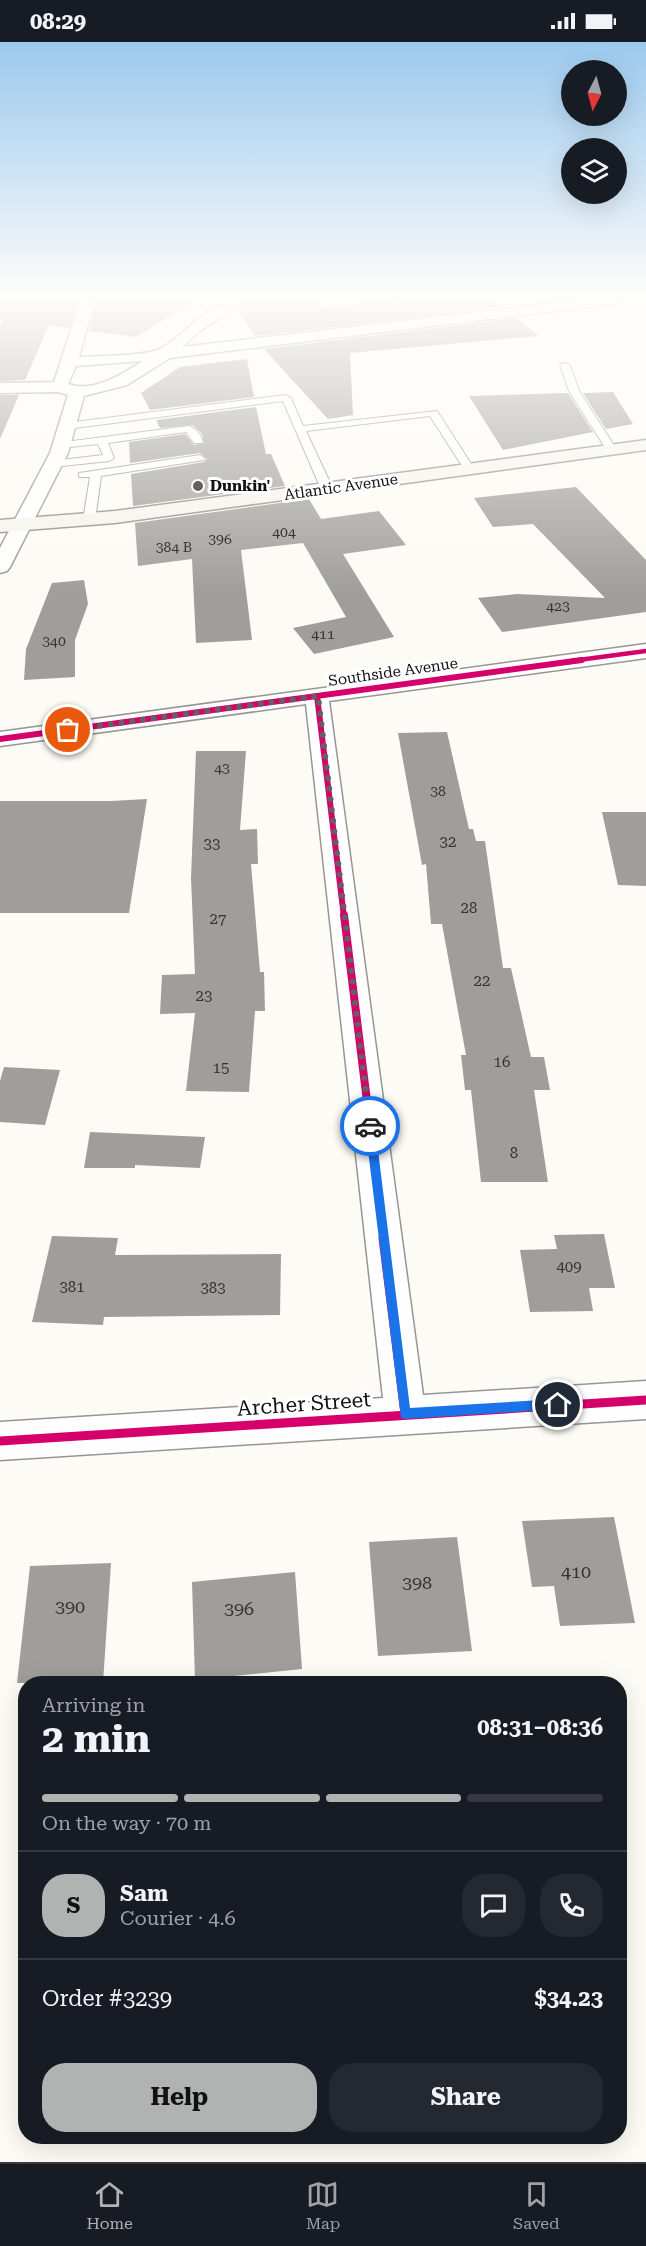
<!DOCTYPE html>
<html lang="en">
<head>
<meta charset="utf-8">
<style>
	:root { --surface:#171b24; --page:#242831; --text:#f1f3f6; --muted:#9ea1a6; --line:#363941; --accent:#b1b2b2 }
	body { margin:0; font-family:"Roboto Serif",serif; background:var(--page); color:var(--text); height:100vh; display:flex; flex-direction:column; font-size:22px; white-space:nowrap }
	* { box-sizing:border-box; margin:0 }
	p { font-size:20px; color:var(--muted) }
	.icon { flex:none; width:33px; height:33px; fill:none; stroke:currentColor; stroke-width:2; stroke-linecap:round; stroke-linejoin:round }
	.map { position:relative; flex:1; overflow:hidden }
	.details { position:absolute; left:18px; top:1634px; width:609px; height:468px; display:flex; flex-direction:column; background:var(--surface); border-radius:24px; box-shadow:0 6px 24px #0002 }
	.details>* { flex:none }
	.needle { width:39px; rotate:186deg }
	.buttons { position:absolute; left:561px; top:18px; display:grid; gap:12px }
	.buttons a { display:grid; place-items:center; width:66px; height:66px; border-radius:50%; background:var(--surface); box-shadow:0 6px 24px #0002; font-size:30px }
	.pin { position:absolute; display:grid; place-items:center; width:51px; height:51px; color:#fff; margin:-26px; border:3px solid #fff; border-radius:50%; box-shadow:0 2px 6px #0007 }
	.courier { position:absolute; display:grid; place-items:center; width:60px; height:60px; margin:-30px; border:4px solid #1a73e8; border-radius:50%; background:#fff; color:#222; box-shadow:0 2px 8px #0007 }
	.head em { font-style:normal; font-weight:700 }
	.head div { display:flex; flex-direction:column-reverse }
	.head { display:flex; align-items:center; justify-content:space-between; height:102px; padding:0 24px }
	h1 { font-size:39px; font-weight:700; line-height:45px }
	.bar { display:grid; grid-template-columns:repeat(4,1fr); gap:9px 6px; align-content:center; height:72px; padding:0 24px }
	.bar i { height:8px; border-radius:4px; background:var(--line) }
	.bar .selected { background:var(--accent) }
	.bar p { grid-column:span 4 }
	.line { display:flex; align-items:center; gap:15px; padding:0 24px; border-top:2px solid var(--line) }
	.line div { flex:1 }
	.round { display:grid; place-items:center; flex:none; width:63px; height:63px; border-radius:24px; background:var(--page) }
	.cta { display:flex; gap:12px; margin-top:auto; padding:12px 24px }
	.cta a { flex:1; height:69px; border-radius:24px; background:var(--accent); color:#111; font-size:24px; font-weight:700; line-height:69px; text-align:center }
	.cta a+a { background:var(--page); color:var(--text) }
	.status { display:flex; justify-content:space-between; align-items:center; height:42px; padding:0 30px; background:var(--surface); direction:ltr }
	.status svg { height:16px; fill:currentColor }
	.tab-bar { display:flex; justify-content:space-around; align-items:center; height:84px; border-top:2px solid var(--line); background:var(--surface); font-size:16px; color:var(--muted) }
	.tab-bar a { display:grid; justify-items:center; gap:3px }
	.tab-bar .selected { color:var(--accent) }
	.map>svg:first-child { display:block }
</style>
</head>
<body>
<div class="status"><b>08:29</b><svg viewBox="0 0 49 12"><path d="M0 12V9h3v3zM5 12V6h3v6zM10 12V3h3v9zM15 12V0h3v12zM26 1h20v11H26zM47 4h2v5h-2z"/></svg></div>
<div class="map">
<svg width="646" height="2120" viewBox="0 0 646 2120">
	<rect width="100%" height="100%" fill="#fcfbf5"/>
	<path fill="#a09e9a" d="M0 257H79L69 286 49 283 25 338 0 339V282L5 277 0 276Z
		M97 257H197L136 295 89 289Z
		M250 257H314L323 265 408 257H493L503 265 255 294 237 267Z
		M516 276 539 294 350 311 353 373 328 377 264 307Z
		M247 317 254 355 150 368 141 351 180 325Z
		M613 350 633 382 606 387 583 351Z
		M568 351 593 390 503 408 469 354Z
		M0 353H19L0 397Z
		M256 365 266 412H271L285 444 133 464 131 432 204 420 207 417 200 411 130 421 129 400 185 392 194 403 204 401 202 392 193 383 160 386 156 378Z
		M576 445 646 518V570L502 590 478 556 517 552 605 556 533 482 493 485 474 456Z
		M309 457 321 477 379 469 406 503 343 512 394 595 314 612 293 586 346 575 303 501 241 508 252 598 196 601 192 517 138 524 135 481Z
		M84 538 88 562 75 598V635L24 638 26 607 52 541Z
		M447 690 469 787H473L476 799H485L503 926H511L531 1015H544L550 1048H534L548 1140H481L471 1048H465L461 1013H466L442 882H431L426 822 422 823 398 691Z
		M196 709H246L240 788 257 787 258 822H251L260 930H264L265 969H255L249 1050 186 1049 195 971 160 972 162 933 195 932 191 836Z
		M147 757 129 871H0V759H111Z
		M602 770H646V844L618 843Z
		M4 1025 60 1028 45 1083 0 1080V1039Z
		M90 1090 205 1095 200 1126 135 1123V1126H84Z
		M604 1192 615 1246H589L593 1269 530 1270 520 1208 557 1207 554 1193Z
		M52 1194 118 1196 115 1213 281 1212 280 1273 104 1275 103 1283 32 1280Z
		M614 1475 635 1581 560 1584 554 1544 532 1545 522 1479Z
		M457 1495 472 1609 378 1614 369 1500Z
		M111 1521 103 1641H17L30 1524Z
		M295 1530 302 1627 195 1638 192 1540Z"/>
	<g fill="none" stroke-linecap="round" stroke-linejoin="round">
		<g stroke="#969693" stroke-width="2">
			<path id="lane" d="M562 321 570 323 579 349 617 408 616 410H608L569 349 560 323Z
				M286 353 291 356 303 384 437 369 475 428 470 431 466 430 430 374 306 389 333 447 327 450 321 447 283 359 67 387 62 384 67 381Z
				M189 384C195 385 204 396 202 401H194L186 390 108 401 114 416 109 419 53 425 48 422 53 419 103 413 98 402 61 406 57 405V401Z
				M200 413 205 416 204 418 101 434 95 478 89 481 83 478 90 435H79V431Z"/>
		</g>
		<g stroke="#969693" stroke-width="3">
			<path id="street" d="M81 257H95L79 315C96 314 150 314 162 306 189 290 214 253 248 257L200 289 182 305 589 257H628L621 261 170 316 127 343 84 354 68 411 10 525 7 529 0 531V506L50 411 68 353 58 350 0 351V341L54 340ZM143 319C122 332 94 351 68 342L76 324Z
				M646 602V616L329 659 423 1353 646 1339V1377L0 1418V1380L383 1356 306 662 0 704V690Z"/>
		</g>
		<g stroke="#8d8c8a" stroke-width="3">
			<path id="secondary" d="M646 398V408L115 481 0 490V478L115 469Z"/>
		</g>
		<use href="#lane" fill="#fffefe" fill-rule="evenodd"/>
		<use href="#street" fill="#fffefe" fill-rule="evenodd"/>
		<use href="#secondary" fill="#f5f4eb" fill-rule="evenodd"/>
		<g stroke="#fff" stroke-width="7">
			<path id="cycleway-far3" d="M571 619 646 609"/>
		</g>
		<g stroke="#fff" stroke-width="9">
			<path id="cycleway-far2" d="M317 654 344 875
				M0 697 582 618"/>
		</g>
		<g stroke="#fff" stroke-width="11">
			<path id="cycleway-far1" d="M344 873 384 1197"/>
		</g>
		<g stroke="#fff" stroke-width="13">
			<path id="cycleway" d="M383 1196 405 1372
				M0 1399 646 1358"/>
		</g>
		<use href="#cycleway-far3" stroke="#d6006c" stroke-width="4.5"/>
		<use href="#cycleway-far2" stroke="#d6006c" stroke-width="6"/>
		<use href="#cycleway-far1" stroke="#d6006c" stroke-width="8"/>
		<use href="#cycleway" stroke="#d6006c" stroke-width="9"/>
	</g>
	<linearGradient id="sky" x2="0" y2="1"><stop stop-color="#9bc9ee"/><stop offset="0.46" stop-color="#fefdfa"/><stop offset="1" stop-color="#fefdfa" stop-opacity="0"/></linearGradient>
	<rect width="646" height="553" fill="url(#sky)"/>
	<path fill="#1a73e8" d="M370 1080 375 1084 410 1366 558 1357 562 1359V1367L405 1377 401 1376 365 1084Z"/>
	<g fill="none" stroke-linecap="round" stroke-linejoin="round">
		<path stroke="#636260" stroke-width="6" stroke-dasharray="0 10.8" d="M68 688 318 654 370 1084"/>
	</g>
	<circle fill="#636260" stroke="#fff" stroke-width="2" cx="198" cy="444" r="6"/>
	<g text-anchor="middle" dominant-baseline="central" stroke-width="6" stroke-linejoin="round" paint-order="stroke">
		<g font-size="14" fill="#343432">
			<text x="284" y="490">404</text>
			<text x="220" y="497">396</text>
			<text x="174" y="505">384 B</text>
			<text x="558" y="564">423</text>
			<text x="323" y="592">411</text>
			<text x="54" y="599">340</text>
			<text x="222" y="726">43</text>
			<text x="438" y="749">38</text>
		</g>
		<g font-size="15" font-weight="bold" fill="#101010" stroke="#fff" text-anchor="start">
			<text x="210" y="444">Dunkin'</text>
		</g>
		<g font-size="15" fill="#101010" stroke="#fff">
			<text transform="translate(341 445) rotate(-8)">Atlantic Avenue</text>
			<text transform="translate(393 630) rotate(-8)">Southside Avenue</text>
		</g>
		<g font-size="15" fill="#343432">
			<text x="448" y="800">32</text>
			<text x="212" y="802">33</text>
			<text x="469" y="866">28</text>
			<text x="218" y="877">27</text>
			<text x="482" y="939">22</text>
			<text x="204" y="954">23</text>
			<text x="502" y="1020">16</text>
			<text x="221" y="1026">15</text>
			<text x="514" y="1111">8</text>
			<text x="569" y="1225">409</text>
			<text x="72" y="1245">381</text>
			<text x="213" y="1246">383</text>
		</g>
		<g font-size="18" fill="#343432">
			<text x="576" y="1529">410</text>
			<text x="417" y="1540">398</text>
			<text x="70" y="1564">390</text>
			<text x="239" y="1566">396</text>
		</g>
		<g font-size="21" fill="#101010" stroke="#fff">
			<text transform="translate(304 1362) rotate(-4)">Archer Street</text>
		</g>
	</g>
</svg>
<div class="buttons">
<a><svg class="needle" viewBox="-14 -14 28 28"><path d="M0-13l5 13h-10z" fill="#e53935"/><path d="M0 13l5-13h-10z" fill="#9ea1a6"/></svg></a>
<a><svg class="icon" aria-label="layers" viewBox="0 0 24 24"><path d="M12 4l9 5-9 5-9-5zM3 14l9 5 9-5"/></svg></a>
</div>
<div class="pin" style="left:68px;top:688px;background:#ea580c"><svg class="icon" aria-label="bag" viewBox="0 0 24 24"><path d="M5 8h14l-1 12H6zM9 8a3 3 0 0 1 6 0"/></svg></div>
<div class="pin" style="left:558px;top:1363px;background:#1f2937"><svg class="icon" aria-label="home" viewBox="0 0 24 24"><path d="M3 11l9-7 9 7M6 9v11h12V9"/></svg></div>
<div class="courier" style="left:370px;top:1084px"><svg class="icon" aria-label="car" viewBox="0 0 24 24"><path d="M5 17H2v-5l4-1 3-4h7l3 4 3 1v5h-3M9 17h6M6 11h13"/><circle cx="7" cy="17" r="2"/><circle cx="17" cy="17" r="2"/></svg></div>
<section class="details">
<div class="head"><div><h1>2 min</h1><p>Arriving in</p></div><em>08:31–08:36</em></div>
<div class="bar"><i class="selected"></i><i class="selected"></i><i class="selected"></i><i></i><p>On the way · 70 m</p></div>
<div class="line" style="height:108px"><b class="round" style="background:var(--accent);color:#111">S</b><div><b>Sam</b><p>Courier · 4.6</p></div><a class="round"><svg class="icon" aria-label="chat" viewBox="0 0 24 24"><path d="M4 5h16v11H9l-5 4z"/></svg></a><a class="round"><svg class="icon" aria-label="phone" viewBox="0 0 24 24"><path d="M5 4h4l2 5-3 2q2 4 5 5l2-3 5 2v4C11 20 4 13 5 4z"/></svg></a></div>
<div class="line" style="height:78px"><div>Order #3239</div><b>$34.23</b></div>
<div class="cta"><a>Help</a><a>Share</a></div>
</section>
</div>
<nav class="tab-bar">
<a class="selected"><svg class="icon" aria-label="home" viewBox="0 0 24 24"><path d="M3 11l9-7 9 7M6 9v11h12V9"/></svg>Home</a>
<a><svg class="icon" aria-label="map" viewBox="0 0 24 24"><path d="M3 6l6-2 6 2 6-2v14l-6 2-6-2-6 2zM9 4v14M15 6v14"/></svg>Map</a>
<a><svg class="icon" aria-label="saved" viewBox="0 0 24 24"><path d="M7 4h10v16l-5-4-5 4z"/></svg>Saved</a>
</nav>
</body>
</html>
